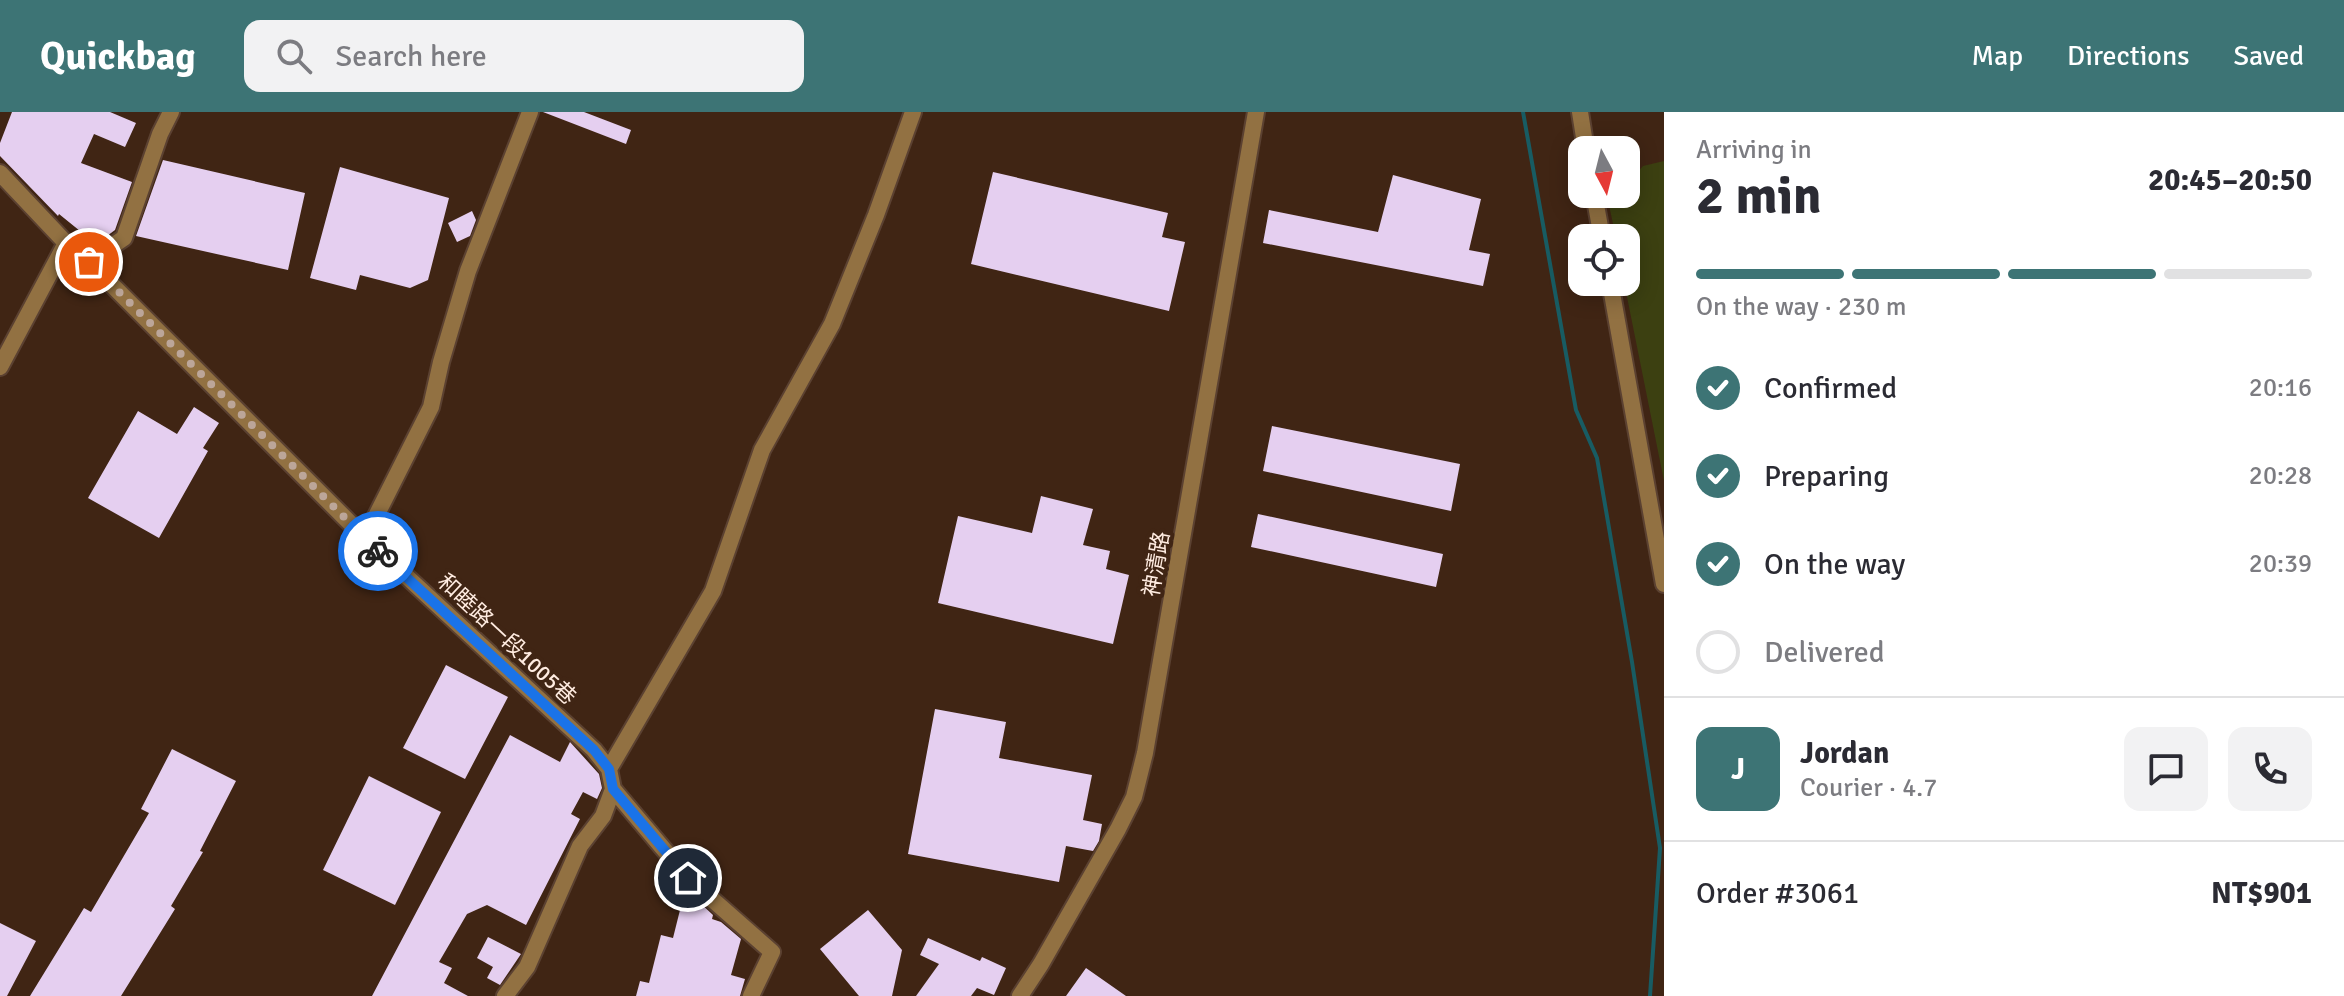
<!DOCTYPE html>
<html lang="en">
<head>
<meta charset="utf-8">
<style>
	:root { --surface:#fff; --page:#f2f2f3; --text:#2b2b33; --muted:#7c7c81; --line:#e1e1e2; --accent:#3d7475 }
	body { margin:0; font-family:Signika,"Noto Sans TC",sans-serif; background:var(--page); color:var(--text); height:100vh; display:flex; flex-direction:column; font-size:30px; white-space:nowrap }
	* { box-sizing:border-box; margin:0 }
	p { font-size:26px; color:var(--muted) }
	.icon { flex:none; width:44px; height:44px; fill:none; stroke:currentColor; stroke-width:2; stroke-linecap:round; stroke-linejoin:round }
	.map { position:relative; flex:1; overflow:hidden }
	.sheet { display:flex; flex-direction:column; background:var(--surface); width:680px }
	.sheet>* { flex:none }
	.needle { width:52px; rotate:173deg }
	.tools { position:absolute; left:1568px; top:24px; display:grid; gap:16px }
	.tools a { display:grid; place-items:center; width:72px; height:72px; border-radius:16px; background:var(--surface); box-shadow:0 4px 20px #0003; font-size:40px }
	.pin { position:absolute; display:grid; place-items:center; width:68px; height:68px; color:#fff; margin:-34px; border:4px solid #fff; border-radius:50%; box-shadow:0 2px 8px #0007 }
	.courier { position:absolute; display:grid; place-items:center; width:80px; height:80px; margin:-40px; border:6px solid #1a73e8; border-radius:50%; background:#fff; color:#222; box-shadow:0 2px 10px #0007 }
	.overview em { font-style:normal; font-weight:800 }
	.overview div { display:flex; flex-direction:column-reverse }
	.overview { display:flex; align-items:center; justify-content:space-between; height:136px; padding:0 32px }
	h1 { font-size:52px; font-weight:800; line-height:60px }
	.bar { display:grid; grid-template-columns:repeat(4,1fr); gap:12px 8px; align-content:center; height:96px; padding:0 32px }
	.bar i { height:10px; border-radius:6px; background:var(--line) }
	.bar .active { background:var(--accent) }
	.bar p { grid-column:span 4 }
	.line { display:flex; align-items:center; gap:20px; padding:0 32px; border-top:2px solid var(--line) }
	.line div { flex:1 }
	.round { display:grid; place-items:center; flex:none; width:84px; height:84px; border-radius:16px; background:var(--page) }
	ol { padding:0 32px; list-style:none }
	li { display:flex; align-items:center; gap:24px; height:88px }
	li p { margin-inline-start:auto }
	li .icon { padding:8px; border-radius:50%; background:var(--accent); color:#fff; stroke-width:4 }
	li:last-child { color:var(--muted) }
	li i { width:44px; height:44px; border:4px solid var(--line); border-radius:50% }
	header { display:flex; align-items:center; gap:48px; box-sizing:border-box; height:112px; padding:0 40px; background:var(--accent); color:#fff }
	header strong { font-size:38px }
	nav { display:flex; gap:44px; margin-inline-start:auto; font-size:28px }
	.search { width:560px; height:72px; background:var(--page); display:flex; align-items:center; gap:20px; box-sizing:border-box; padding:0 28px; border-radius:16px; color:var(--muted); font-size:30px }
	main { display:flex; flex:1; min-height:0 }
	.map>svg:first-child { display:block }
</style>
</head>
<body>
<header>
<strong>Quickbag</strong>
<div class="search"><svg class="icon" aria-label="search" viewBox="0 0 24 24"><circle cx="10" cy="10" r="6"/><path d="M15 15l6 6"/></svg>Search here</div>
<nav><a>Map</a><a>Directions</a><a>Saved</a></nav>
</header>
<main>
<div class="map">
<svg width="1664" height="884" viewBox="0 0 1664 884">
	<rect width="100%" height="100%" fill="#402514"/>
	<path fill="#3c4011" d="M1664 49V369L1624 170 1626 126H1616L1609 93 1618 82H1626V73L1643 54Z"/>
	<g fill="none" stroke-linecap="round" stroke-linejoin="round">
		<path stroke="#185c63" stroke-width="4" d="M1523 0 1576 298 1597 346 1632 550 1660 736 1650 884"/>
	</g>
	<path fill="#e5cff0" d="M12 0H110L136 11 125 35 94 22 81 51 132 70 115 118 111 121 96 132 59 102 58 104 0 44V31Z
		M543 0H584L631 18 626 32Z
		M163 48 305 81 288 158 136 124Z
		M340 55 449 86 428 168 410 176 360 163 356 178 310 166Z
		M993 60 1168 101 1162 125 1185 130 1169 199 971 152Z
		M1393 63 1481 87 1469 138 1490 142 1483 174 1263 131 1269 98 1378 120Z
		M472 99 476 108 470 124 457 130 448 111Z
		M194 295 219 311 203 336 208 339 159 426 88 386 138 299 177 322Z
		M1272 314 1460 352 1451 399 1263 359Z
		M1041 384 1093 397 1083 433 1110 439 1106 457 1129 463 1113 532 938 491 958 404 1032 421Z
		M1258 402 1443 442 1436 475 1251 435Z
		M446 553 508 585 465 667 403 636Z
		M935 597 1006 610 999 646 1092 663 1083 708 1102 712 1099 729 1093 739 1066 734 1059 770 908 742Z
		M510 623 560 650 570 630 599 662 602 676 597 687 583 680 571 702 580 707 526 813 487 793 467 802 439 850 452 856 444 871 468 884H372Z
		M172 637 236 669 200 739 203 740 171 794 175 797 121 884H30L84 796 91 800 149 701 141 697Z
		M369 664 441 700 395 793 323 758Z
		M683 786 699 790 713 803 712 807 721 810 741 827 731 863 745 867 740 884H636L640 869 649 871 661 823 673 826Z
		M868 798 902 838 892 884H859L820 837Z
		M0 811 36 829 7 884H0Z
		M488 825 521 842 500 873 487 866 493 855 477 846Z
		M928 826 980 849 982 845 1006 856 994 883 977 876 971 884H916L939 852 920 843Z
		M1086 856 1126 884H1066Z"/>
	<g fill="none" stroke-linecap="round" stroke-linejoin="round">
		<g stroke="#5b4131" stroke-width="20">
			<path id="minor" d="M1580 0 1586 38
				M0 61 66 131 89 150 365 426 594 638 609 657 613 677 603 704 580 734 527 855 505 884
				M1594 82 1602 126
				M89 150 124 126 160 22 171 0
				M1610 170 1664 472
				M0 255 66 131
				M365 426 431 295 441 250 468 159 530 0
				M609 657 713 479 762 338 832 212 876 103 913 0
				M613 677 688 766 772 840 751 884
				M1020 884 1041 852 1118 717 1134 685 1145 641 1256 0"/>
		</g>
		<use href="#minor" stroke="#927142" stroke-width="16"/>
	</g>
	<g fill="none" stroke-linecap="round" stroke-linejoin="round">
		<path stroke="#bca699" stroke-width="8" stroke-dasharray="0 14.4" d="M89 150 378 439"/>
		<path stroke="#1a73e8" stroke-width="10" d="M378 439 594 638 609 657 613 677 688 766"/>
	</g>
	<g text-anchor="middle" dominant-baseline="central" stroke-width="8" stroke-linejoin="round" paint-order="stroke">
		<g font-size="22" fill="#ffece1" stroke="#402514">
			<text transform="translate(1156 452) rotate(-80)">神清路</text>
			<text transform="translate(507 527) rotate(43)">和睦路一段1005巷</text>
		</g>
	</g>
</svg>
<div class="tools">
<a><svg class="needle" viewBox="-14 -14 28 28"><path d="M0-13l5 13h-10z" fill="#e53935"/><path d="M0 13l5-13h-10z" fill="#7c7c81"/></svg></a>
<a><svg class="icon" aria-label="locate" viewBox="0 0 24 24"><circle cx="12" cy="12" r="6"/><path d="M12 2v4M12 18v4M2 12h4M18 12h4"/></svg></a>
</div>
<div class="pin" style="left:89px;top:150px;background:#ea580c"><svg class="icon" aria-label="bag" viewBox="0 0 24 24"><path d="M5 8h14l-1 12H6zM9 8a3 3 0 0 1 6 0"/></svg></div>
<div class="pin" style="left:688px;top:766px;background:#1f2937"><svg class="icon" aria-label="home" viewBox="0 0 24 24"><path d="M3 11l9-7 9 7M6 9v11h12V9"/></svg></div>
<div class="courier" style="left:378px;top:439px"><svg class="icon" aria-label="bike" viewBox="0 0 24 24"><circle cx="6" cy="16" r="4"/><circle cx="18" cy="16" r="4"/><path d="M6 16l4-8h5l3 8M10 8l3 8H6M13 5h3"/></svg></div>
</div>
<section class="sheet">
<div class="overview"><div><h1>2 min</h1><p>Arriving in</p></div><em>20:45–20:50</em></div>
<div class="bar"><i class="active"></i><i class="active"></i><i class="active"></i><i></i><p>On the way · 230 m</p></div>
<ol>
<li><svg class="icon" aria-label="check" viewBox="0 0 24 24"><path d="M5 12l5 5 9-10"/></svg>Confirmed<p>20:16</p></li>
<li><svg class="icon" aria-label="check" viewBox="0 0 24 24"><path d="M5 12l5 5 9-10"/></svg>Preparing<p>20:28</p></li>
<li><svg class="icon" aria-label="check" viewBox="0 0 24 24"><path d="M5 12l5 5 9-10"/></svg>On the way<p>20:39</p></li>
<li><i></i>Delivered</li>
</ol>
<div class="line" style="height:144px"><b class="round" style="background:var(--accent);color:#fff">J</b><div><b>Jordan</b><p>Courier · 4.7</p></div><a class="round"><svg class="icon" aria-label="chat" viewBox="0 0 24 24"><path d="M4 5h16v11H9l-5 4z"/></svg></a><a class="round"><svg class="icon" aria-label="phone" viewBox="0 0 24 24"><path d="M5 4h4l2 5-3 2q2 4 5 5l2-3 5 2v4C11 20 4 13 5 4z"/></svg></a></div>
<div class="line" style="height:104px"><div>Order #3061</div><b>NT$901</b></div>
</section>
</main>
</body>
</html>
